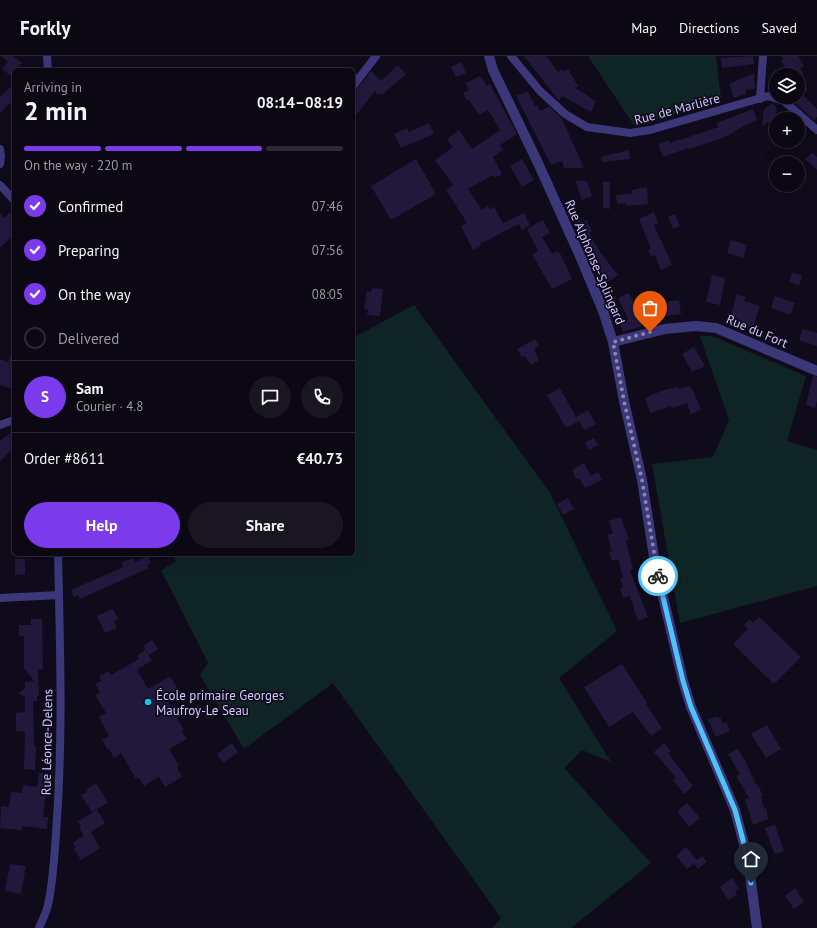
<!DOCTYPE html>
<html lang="en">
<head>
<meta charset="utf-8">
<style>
	:root { --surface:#0b0814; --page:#191622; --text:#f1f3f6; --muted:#9a9aa0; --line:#2b2934; --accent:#7c3aed }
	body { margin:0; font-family:"PT Sans",sans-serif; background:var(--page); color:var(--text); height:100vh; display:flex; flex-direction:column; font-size:15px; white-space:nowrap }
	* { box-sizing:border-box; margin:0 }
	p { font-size:13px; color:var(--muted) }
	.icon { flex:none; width:22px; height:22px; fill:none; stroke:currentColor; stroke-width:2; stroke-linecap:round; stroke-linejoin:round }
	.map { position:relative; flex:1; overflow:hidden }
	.drawer { position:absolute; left:12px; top:12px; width:343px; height:488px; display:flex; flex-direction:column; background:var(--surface); border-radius:6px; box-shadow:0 4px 16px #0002,0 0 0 1px var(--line) }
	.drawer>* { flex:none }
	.buttons { position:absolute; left:769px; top:12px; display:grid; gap:8px }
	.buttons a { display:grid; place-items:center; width:36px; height:36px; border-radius:50%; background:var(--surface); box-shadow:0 4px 16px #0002,0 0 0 1px var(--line); font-size:20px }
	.pin { position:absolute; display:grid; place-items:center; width:34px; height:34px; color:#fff; margin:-41px -17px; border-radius:50% 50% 50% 0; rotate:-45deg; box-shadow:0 0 4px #0007 }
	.pin .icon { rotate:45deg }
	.courier { position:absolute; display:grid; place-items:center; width:40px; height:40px; margin:-20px; border:3px solid #4fc3f7; border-radius:50%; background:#fff; color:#222; box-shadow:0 1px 5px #0007 }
	.summary em { font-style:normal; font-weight:700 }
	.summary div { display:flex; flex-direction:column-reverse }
	.summary { display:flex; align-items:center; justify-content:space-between; height:68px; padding:0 12px }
	h1 { font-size:26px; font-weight:700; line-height:30px }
	.bar { display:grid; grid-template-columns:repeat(4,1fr); gap:6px 4px; align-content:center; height:48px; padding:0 12px }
	.bar i { height:5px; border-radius:3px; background:var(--line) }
	.bar .on { background:var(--accent) }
	.bar p { grid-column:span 4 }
	.line { display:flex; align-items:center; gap:10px; padding:0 12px; border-top:1px solid var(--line) }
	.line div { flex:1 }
	.round { display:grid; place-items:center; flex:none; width:42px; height:42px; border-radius:21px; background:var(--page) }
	ol { padding:0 12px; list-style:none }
	li { display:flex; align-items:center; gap:12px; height:44px }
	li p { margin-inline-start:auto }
	li .icon { padding:4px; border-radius:50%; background:var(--accent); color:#fff; stroke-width:4 }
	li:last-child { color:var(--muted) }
	li i { width:22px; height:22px; border:2px solid var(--line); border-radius:50% }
	.action { display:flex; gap:8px; margin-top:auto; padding:8px 12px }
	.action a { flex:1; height:46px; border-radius:24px; background:var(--accent); color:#fff; font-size:16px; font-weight:700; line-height:46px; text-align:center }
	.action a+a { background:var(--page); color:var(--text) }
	header { display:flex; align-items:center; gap:24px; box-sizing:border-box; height:56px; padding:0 20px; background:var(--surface); border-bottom:1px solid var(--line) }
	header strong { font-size:19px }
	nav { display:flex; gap:22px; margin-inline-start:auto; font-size:14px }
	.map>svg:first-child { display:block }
</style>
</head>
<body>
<header>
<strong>Forkly</strong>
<nav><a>Map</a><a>Directions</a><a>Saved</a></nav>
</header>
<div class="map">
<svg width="817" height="872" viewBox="0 0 817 872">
	<rect width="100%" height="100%" fill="#0f0b1b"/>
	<path fill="#0f2525" d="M588 0H716L721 42 635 71Z
		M414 249 550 437 617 575 559 622 611 706 582 694 564 712 651 807 571 872H492L501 862 333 627 244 693 200 619 208 607 161 514 176 506 173 498H353V282Z
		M700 280H712L806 320 787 385 817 394V530L680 567 652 408 713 401 729 364Z"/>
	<path fill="#21183c" d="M1 0H13L22 7 16 14H14V17L11 20 2 13 8 6Z
		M524 0H546L558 16 562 13 563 15 568 13 578 30 575 32 596 45 591 56 562 40 559 45Z
		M753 0 754 8 722 12 721 2Z
		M782 0H798L804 10 800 12 804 19H791L781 5 783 4Z
		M461 6 466 17 456 21 451 11Z
		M398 9 406 18 382 39 380 37 378 39 375 35 353 63V35L357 33 371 15 381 25Z
		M754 17 755 33 746 34V38L734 42 729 28Z
		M480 20 482 23H483L487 30 490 28 517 78 500 89 503 94 493 101 502 118 495 122 493 119 468 133 482 154 488 150 490 153 494 151 503 167 524 157 530 169 522 174 519 168 480 188 481 190 473 194 461 170 467 167 446 134 453 129 435 104 453 91 447 83 459 74 472 93 500 74 488 54 479 59 469 44 467 45 463 37 469 34 466 27Z
		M798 20 808 34 802 38 817 53V61L814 64 797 49 791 41H798Z
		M14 28V46L8 49 0 57V41Z
		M528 35 535 50 538 49 540 55 549 50 562 63 584 112H564L562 105 551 109 516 40Z
		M773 47 777 53 776 54 777 56 775 58 777 61 762 70 764 53Z
		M753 53 757 64 734 75V76L722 82 689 93 688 92 663 101 658 88 669 84 670 87 680 83V84L718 71 717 67Z
		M429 67 434 78 401 92 394 78 407 72 409 76Z
		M629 94 630 103 602 106 601 101Z
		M812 97 817 101V114L805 103Z
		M416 103 436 138 391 164 371 130Z
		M522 103 534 124 522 131 510 110Z
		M575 124 587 125 592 140 582 144Z
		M603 126H610V153L603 152Z
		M647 131 648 148 626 150V147L617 148 616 139 632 138 631 134Z
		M14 153V179L0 192V157L4 162Z
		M654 156 658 167 654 169 672 209 661 214 655 199 651 201 648 194 651 192 639 163Z
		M675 158 680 170 673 173 668 161Z
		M577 159 582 166 586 164 592 175 589 177 601 197 618 219 608 226 592 203 595 201 582 180 573 162Z
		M543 164 550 177 542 181 552 198 557 195 561 199 572 223 552 233 532 198 538 195 527 173Z
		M731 184 747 189 743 202 727 197Z
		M792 216 802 220 799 229 789 226Z
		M712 219 725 222 720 249 706 246Z
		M372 232 383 233 380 260 367 259 368 254 364 253 367 235 371 236Z
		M629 237 637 254 642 270 623 276 619 266 628 263 618 242Z
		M737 238 746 241 744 245 760 250 752 274 729 265Z
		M775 240 795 247 790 259 771 252Z
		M679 244 681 258 661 261 660 252H664L663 246Z
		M803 273 817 277V290L799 284Z
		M535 283 539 290 534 293 539 304 531 309 525 300 522 301 517 293Z
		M694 291 705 310 692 316 682 298Z
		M13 292H14V315L11 323 14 324V334L0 329V303L8 306Z
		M813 320 817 321V345L815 352 806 349Z
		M690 330 691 333 692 332 701 354 691 358 687 347 676 351 671 352V350L650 357 645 342 651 340V339L670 332 672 333 678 331 679 333Z
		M560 332 576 361 588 354 596 368 584 374 579 365 566 372 547 339Z
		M14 374V392L0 405V385Z
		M594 382 598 389 589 394 585 386Z
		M584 407 591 420 598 416 602 424 585 432 579 422 576 423 572 414Z
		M568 442 574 453 563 459 557 448Z
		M621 461 629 484 626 485 633 513 630 514 648 561 638 565 630 540 623 542 620 532 623 531 620 523 623 521 618 503 612 505 609 496 612 495 607 479 613 477 609 465Z
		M148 500 151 507 147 509 149 512 80 543 78 539 74 541 71 534 123 511 121 507 127 504 134 502 135 506Z
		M15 503H25V518L15 519Z
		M113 553 118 563 114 565 117 572 105 577 97 560Z
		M759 561 801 601 774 628 733 588 748 573 744 569 750 563 753 567Z
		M31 563H42L43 613H38L39 640H37V645H33L34 690H36L35 714 24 713 25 676 16 675V657L25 656V641L18 637 25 633V626L34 625 24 612V580H19V569H31Z
		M152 584 158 593 149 599 143 590Z
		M145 594 152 604 137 614 148 633 170 620 181 638 168 646 184 674 182 675 187 683 169 693 179 710 177 711 182 721 165 731 159 721 144 730 139 722 136 723 121 697 114 702 109 693 108 694 102 684 109 680 99 661 106 657 95 639 100 637 95 628 101 625 99 620 109 615 111 619 139 603 137 600Z
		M622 608 647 647 646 648 662 672 651 680 633 656 609 671 584 631Z
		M717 660 718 662 720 661 723 668 726 666 730 675 716 681 708 664Z
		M767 669 781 693 766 702 751 678Z
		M232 687 238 696 223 707 217 698Z
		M664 687 671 695 668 697 693 730 684 738 673 724 676 722 654 696Z
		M738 693 746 706 756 729 757 728 763 739 761 740 764 753 766 752 768 763 753 769 745 744 749 742 736 720 740 718 728 698Z
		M39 717 48 718 43 761H48L47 773 22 770V774L0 772 1 750 9 751 11 736 22 737 23 729 37 731Z
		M96 727 108 747 92 756 81 739 87 736 86 734Z
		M687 747 700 762 689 771 677 755Z
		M97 754 105 767 91 776 100 792 81 804 74 793 76 792 73 786 84 780 79 771 81 770 78 765Z
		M775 769 784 795 775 798 765 772Z
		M686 791 697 804 702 800 707 806 698 813 694 808 687 813 676 800Z
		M10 808 26 810 21 838 5 835Z
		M732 822 739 833 735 835 737 839 728 844 720 831Z
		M795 832 804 846 794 853 785 840Z"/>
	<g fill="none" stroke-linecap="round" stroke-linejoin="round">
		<path stroke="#3c3779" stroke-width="8" d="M47 0 48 14
			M511 0 540 35 565 58 587 71 630 77 650 74 768 40 784 45 817 74
			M353 30 376 0
			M760 43 763 0
			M0 93 1 101 0 108
			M0 129 14 144
			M0 369 14 364
			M0 542 59 539
			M39 872C42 865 46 857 48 849 54 821 55 791 57 762 63 674 60 586 58 498"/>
		<path stroke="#3c3779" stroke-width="10" d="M489 0 493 14 538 107 580 200 603 255 613 286 624 345 642 424 655 507 683 625 691 651 735 754 748 803 757 872
			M613 286 665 273 696 270 716 272 817 315"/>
	</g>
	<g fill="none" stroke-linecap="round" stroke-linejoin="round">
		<path stroke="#8c85af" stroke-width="4" stroke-dasharray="0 7.2" d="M650 276 613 286 624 345 642 424 658 520"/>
		<path stroke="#4fc3f7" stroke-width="5" d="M658 520 683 625 691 651 735 754 748 803 751 827"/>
	</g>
	<circle fill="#05cbeb" stroke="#0f0b1b" stroke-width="1.5" cx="148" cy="646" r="4"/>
	<g text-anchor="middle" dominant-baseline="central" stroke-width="3.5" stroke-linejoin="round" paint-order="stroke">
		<g font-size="13" fill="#cfc7fe" stroke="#0f0b1b">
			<text transform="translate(677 53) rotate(-15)">Rue de Marlière</text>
			<text transform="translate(595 206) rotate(67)">Rue Alphonse-Splingard</text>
			<text transform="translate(757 275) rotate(23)">Rue du Fort</text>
			<text transform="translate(47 686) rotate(-89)">Rue Léonce-Delens</text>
		</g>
		<g font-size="13" fill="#cfc7fe" stroke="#0f0b1b" text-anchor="start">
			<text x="156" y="639">École primaire Georges<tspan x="156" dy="15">Maufroy-Le Seau</tspan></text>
		</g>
	</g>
</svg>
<div class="buttons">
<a><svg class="icon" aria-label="layers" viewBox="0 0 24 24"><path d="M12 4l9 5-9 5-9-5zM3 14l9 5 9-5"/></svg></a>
<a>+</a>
<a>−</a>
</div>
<div class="pin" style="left:650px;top:276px;background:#ea580c"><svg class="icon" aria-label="bag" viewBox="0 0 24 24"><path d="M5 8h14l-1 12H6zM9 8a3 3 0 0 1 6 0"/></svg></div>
<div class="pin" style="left:751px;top:827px;background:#1f2937"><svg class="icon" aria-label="home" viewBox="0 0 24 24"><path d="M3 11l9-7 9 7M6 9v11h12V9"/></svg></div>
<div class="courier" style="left:658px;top:520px"><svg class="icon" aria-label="bike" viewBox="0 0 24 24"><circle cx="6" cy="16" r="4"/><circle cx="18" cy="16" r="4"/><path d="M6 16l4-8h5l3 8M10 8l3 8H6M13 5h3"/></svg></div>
<section class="drawer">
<div class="summary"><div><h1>2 min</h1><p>Arriving in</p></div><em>08:14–08:19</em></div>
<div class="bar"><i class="on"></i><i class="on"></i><i class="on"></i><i></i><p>On the way · 220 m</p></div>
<ol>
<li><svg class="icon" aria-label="check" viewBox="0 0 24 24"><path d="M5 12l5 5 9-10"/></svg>Confirmed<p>07:46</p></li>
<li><svg class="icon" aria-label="check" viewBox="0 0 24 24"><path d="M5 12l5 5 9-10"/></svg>Preparing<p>07:56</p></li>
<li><svg class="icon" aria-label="check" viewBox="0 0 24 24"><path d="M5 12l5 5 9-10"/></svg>On the way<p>08:05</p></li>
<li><i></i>Delivered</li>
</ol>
<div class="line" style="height:72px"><b class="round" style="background:var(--accent);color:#fff">S</b><div><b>Sam</b><p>Courier · 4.8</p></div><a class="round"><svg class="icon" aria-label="chat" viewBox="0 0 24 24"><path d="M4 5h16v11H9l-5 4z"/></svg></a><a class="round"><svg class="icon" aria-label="phone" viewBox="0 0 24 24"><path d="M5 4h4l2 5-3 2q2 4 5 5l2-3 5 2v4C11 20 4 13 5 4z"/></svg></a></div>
<div class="line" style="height:52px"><div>Order #8611</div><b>€40.73</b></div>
<div class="action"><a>Help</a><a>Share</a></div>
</section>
</div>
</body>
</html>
